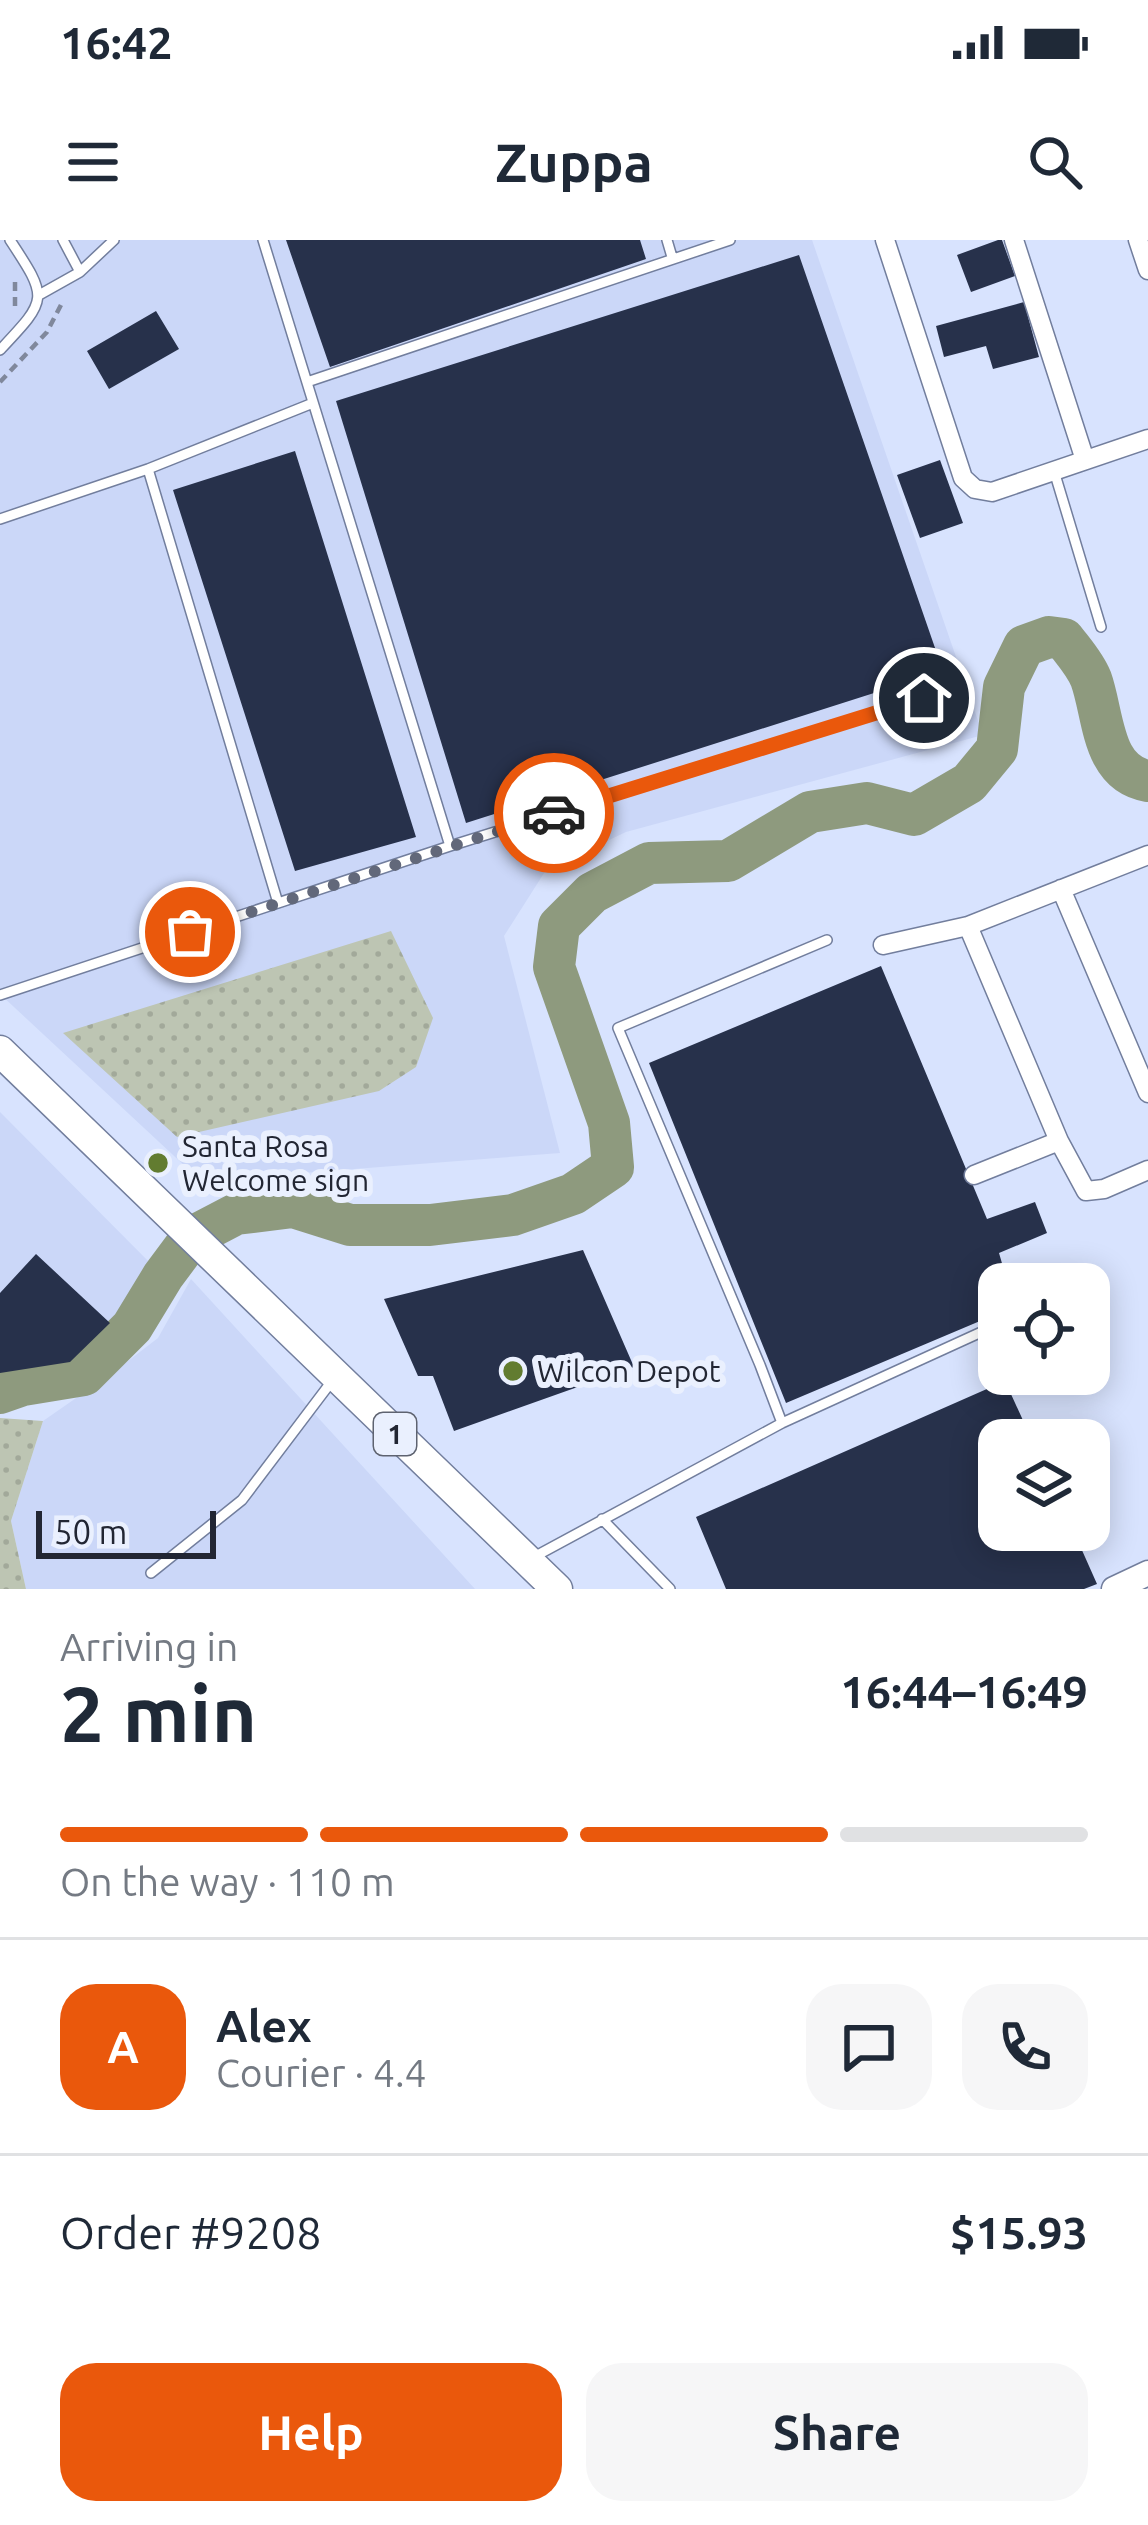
<!DOCTYPE html>
<html lang="en">
<head>
<meta charset="utf-8">
<style>
	:root { --surface:#fff; --page:#f6f6f7; --text:#1f2937; --muted:#747a83; --line:#e0e1e3; --accent:#ea580c }
	body { margin:0; font-family:Ubuntu,sans-serif; background:var(--page); color:var(--text); height:100vh; display:flex; flex-direction:column; font-size:45px; white-space:nowrap }
	* { box-sizing:border-box; margin:0 }
	p { font-size:39px; color:var(--muted) }
	.icon { flex:none; width:66px; height:66px; fill:none; stroke:currentColor; stroke-width:2; stroke-linecap:round; stroke-linejoin:round }
	.map { position:relative; height:1349px; overflow:hidden }
	.drawer { display:flex; flex-direction:column; background:var(--surface); flex:1 }
	.drawer>* { flex:none }
	.fabs { position:absolute; left:978px; top:1023px; display:grid; gap:24px }
	.fabs a { display:grid; place-items:center; width:132px; height:132px; border-radius:24px; background:var(--surface); box-shadow:0 6px 30px #0003; font-size:60px }
	.scale { position:absolute; left:36px; bottom:30px; width:180px; box-sizing:border-box; padding-left:12px; border:6px solid #222633; border-top:0; font-size:33px; line-height:42px; white-space:nowrap; color:#222633; -webkit-text-stroke:9px #eaf0fe; paint-order:stroke }
	.pin { position:absolute; display:grid; place-items:center; width:102px; height:102px; color:#fff; margin:-51px; border:6px solid #fff; border-radius:50%; box-shadow:0 3px 12px #0007 }
	.courier { position:absolute; display:grid; place-items:center; width:120px; height:120px; margin:-60px; border:9px solid #ea580c; border-radius:50%; background:#fff; color:#222; box-shadow:0 3px 15px #0007 }
	.overview em { font-style:normal; font-weight:600 }
	.overview div { display:flex; flex-direction:column-reverse }
	.overview { display:flex; align-items:center; justify-content:space-between; height:204px; padding:0 60px }
	h1 { font-size:78px; font-weight:600; line-height:90px }
	.bar { display:grid; grid-template-columns:repeat(4,1fr); gap:18px 12px; align-content:center; height:144px; padding:0 60px }
	.bar i { height:15px; border-radius:9px; background:var(--line) }
	.bar .active { background:var(--accent) }
	.bar p { grid-column:span 4 }
	.line { display:flex; align-items:center; gap:30px; padding:0 60px; border-top:3px solid var(--line) }
	.line div { flex:1 }
	.round { display:grid; place-items:center; flex:none; width:126px; height:126px; border-radius:36px; background:var(--page) }
	.action { display:flex; gap:24px; margin-top:auto; padding:24px 60px }
	.action a { flex:1; height:138px; border-radius:36px; background:var(--accent); color:#fff; font-size:48px; font-weight:600; line-height:138px; text-align:center }
	.action a+a { background:var(--page); color:var(--text) }
	.status { display:flex; justify-content:space-between; align-items:center; height:84px; padding:0 60px; background:var(--surface); direction:ltr }
	.status svg { height:33px; fill:currentColor }
	header { display:flex; justify-content:space-between; align-items:center; height:156px; padding:0 60px; background:var(--surface); font-size:54px; font-weight:600 }
	.map>svg:first-child { display:block }
</style>
</head>
<body>
<div class="status"><b>16:42</b><svg viewBox="0 0 49 12"><path d="M0 12V9h3v3zM5 12V6h3v6zM10 12V3h3v9zM15 12V0h3v12zM26 1h20v11H26zM47 4h2v5h-2z"/></svg></div>
<header><svg class="icon" aria-label="menu" viewBox="0 0 24 24"><path d="M4 6h16M4 12h16M4 18h16"/></svg>Zuppa<svg class="icon" aria-label="search" viewBox="0 0 24 24"><circle cx="10" cy="10" r="6"/><path d="M15 15l6 6"/></svg></header>
<div class="map">
<svg width="1148" height="1349" viewBox="0 0 1148 1349">
	<defs>
		<pattern id="grass-dots" width="8" height="8" patternUnits="userSpaceOnUse" patternTransform="scale(3)"><rect width="8" height="8" fill="#bdc5b3"/><path d="M2 2h.1M6 6h.1" fill="none" stroke="#a2a99a" stroke-width="1.8" stroke-linecap="round"/></pattern>
	</defs>
	<rect width="100%" height="100%" fill="#d8e3fe"/>
	<path fill="#cbd7f8" d="M0 0H812L983 495 626 592 546 630 504 696 560 913 201 941 0 754Z
		M0 872 163 1036 132 1087 84 1135 23 1145 0 1153Z
		M191 1039 475 1349H26L11 1281 43 1181 115 1131 158 1098Z"/>
	<path fill="url(#grass-dots)" d="M391 691 433 778 416 827 379 851 177 897 63 793Z
		M0 1178 43 1181 11 1281 26 1349H0Z"/>
	<g fill="none" stroke-linecap="round" stroke-linejoin="round">
		<path stroke="#8e9a7e" stroke-width="42" d="M0 1153 23 1145 84 1135 132 1087 163 1036 192 997 236 974 293 967 350 985H430L513 975 573 954 613 927 609 883 554 727 559 686 592 653 649 623 728 621 810 572 867 563 914 575 969 543 997 509 1004 447 1024 406 1049 397 1064 399C1073 411 1085 424 1091 439 1104 475 1101 533 1148 541"/>
	</g>
	<path fill="#27314b" d="M286 0H640L646 19 330 127Z
		M998 0H1002L1015 36 971 52 957 15Z
		M799 15 943 431 466 583 336 161Z
		M1024 62 1039 117 993 129 986 106 944 117 936 86Z
		M156 71 179 109 109 149 87 111Z
		M295 211 416 597 295 631 173 250Z
		M940 220 963 283 920 298 897 235Z
		M881 726 987 979 1035 962 1047 993 999 1013 1008 1044H999V1073L786 1163 649 823Z
		M583 1010 634 1127 454 1191 433 1136H418L384 1059Z
		M36 1014 110 1083 70 1122 0 1133V1053Z
		M1005 1141 1032 1200H999V1290H1073L1097 1344 1084 1349H726L696 1277Z"/>
	<g fill="none" stroke-linecap="round" stroke-linejoin="round">
		<g stroke="#727e9d" stroke-width="12">
			<path id="service" d="M63 0 80 32
				M263 0 450 606
				M667 0 672 17
				M39 55 80 32 114 0
				M0 110C48 59 49 59 10 0
				M307 142 730 0
				M148 229 278 663
				M1054 231 1101 387
				M0 279 148 229 313 163
				M0 755 450 606 924 458
				M782 1183 760 1125 618 788 827 700
				M602 1279 670 1349
				M532 1318 782 1183 999 1084
				M151 1333 242 1260 332 1141"/>
		</g>
		<g stroke="#727e9d" stroke-width="21">
			<path id="minor" d="M885 0 963 238 975 249 992 252 1148 199
				M1014 0 1085 220
				M1138 0 1148 30
				M1061 649 1148 853
				M968 686 1059 901 1086 951 1104 949 1148 930
				M883 705 968 686 1148 615
				M974 935 1059 901"/>
		</g>
		<g stroke="#727e9d" stroke-width="27">
			<path id="tertiary" d="M1114 1349 1148 1333"/>
		</g>
		<g stroke="#727e9d" stroke-width="33">
			<path id="trunk" d="M0 811 557 1349"/>
		</g>
		<path stroke="#80889c" stroke-width="4.5" stroke-dasharray="9 6" stroke-linecap="butt" d="M15 66V41
			M0 142 47 92 62 63"/>
		<use href="#service" stroke="#fff" stroke-width="9"/>
		<use href="#minor" stroke="#fff" stroke-width="18"/>
		<use href="#tertiary" stroke="#fff" stroke-width="24"/>
		<use href="#trunk" stroke="#fff" stroke-width="30"/>
	</g>
	<g fill="none" stroke-linecap="round" stroke-linejoin="round">
		<path stroke="#62687a" stroke-width="12" stroke-dasharray="0 21.6" d="M190 692 554 573"/>
		<path stroke="#ea580c" stroke-width="15" d="M554 573 924 458"/>
	</g>
	<g fill="#627c30" stroke="#eaf0fe" stroke-width="4.5">
		<circle cx="158" cy="923" r="12"/>
		<circle cx="513" cy="1131" r="12"/>
	</g>
	<g text-anchor="middle" dominant-baseline="central" stroke-width="12" stroke-linejoin="round" paint-order="stroke">
		<rect fill="#eaf0fe" stroke="#5e6370" stroke-width="3" x="374" y="1173" width="42" height="42" rx="9"/>
		<g font-size="27" font-weight="bold" fill="#222633">
			<text x="395" y="1194">1</text>
		</g>
		<g font-size="30" fill="#222633" stroke="#eaf0fe" text-anchor="start">
			<text x="182" y="906">Santa Rosa<tspan x="182" dy="34">Welcome sign</tspan></text>
			<text x="537" y="1131">Wilcon Depot</text>
		</g>
	</g>
</svg>
<div class="fabs">
<a><svg class="icon" aria-label="locate" viewBox="0 0 24 24"><circle cx="12" cy="12" r="6"/><path d="M12 2v4M12 18v4M2 12h4M18 12h4"/></svg></a>
<a><svg class="icon" aria-label="layers" viewBox="0 0 24 24"><path d="M12 4l9 5-9 5-9-5zM3 14l9 5 9-5"/></svg></a>
</div>
<div class="scale">50 m</div>
<div class="pin" style="left:190px;top:692px;background:#ea580c"><svg class="icon" aria-label="bag" viewBox="0 0 24 24"><path d="M5 8h14l-1 12H6zM9 8a3 3 0 0 1 6 0"/></svg></div>
<div class="pin" style="left:924px;top:458px;background:#1f2937"><svg class="icon" aria-label="home" viewBox="0 0 24 24"><path d="M3 11l9-7 9 7M6 9v11h12V9"/></svg></div>
<div class="courier" style="left:554px;top:573px"><svg class="icon" aria-label="car" viewBox="0 0 24 24"><path d="M5 17H2v-5l4-1 3-4h7l3 4 3 1v5h-3M9 17h6M6 11h13"/><circle cx="7" cy="17" r="2"/><circle cx="17" cy="17" r="2"/></svg></div>
</div>
<section class="drawer">
<div class="overview"><div><h1>2 min</h1><p>Arriving in</p></div><em>16:44–16:49</em></div>
<div class="bar"><i class="active"></i><i class="active"></i><i class="active"></i><i></i><p>On the way · 110 m</p></div>
<div class="line" style="height:216px"><b class="round" style="background:var(--accent);color:#fff">A</b><div><b>Alex</b><p>Courier · 4.4</p></div><a class="round"><svg class="icon" aria-label="chat" viewBox="0 0 24 24"><path d="M4 5h16v11H9l-5 4z"/></svg></a><a class="round"><svg class="icon" aria-label="phone" viewBox="0 0 24 24"><path d="M5 4h4l2 5-3 2q2 4 5 5l2-3 5 2v4C11 20 4 13 5 4z"/></svg></a></div>
<div class="line" style="height:156px"><div>Order #9208</div><b>$15.93</b></div>
<div class="action"><a>Help</a><a>Share</a></div>
</section>
</body>
</html>
